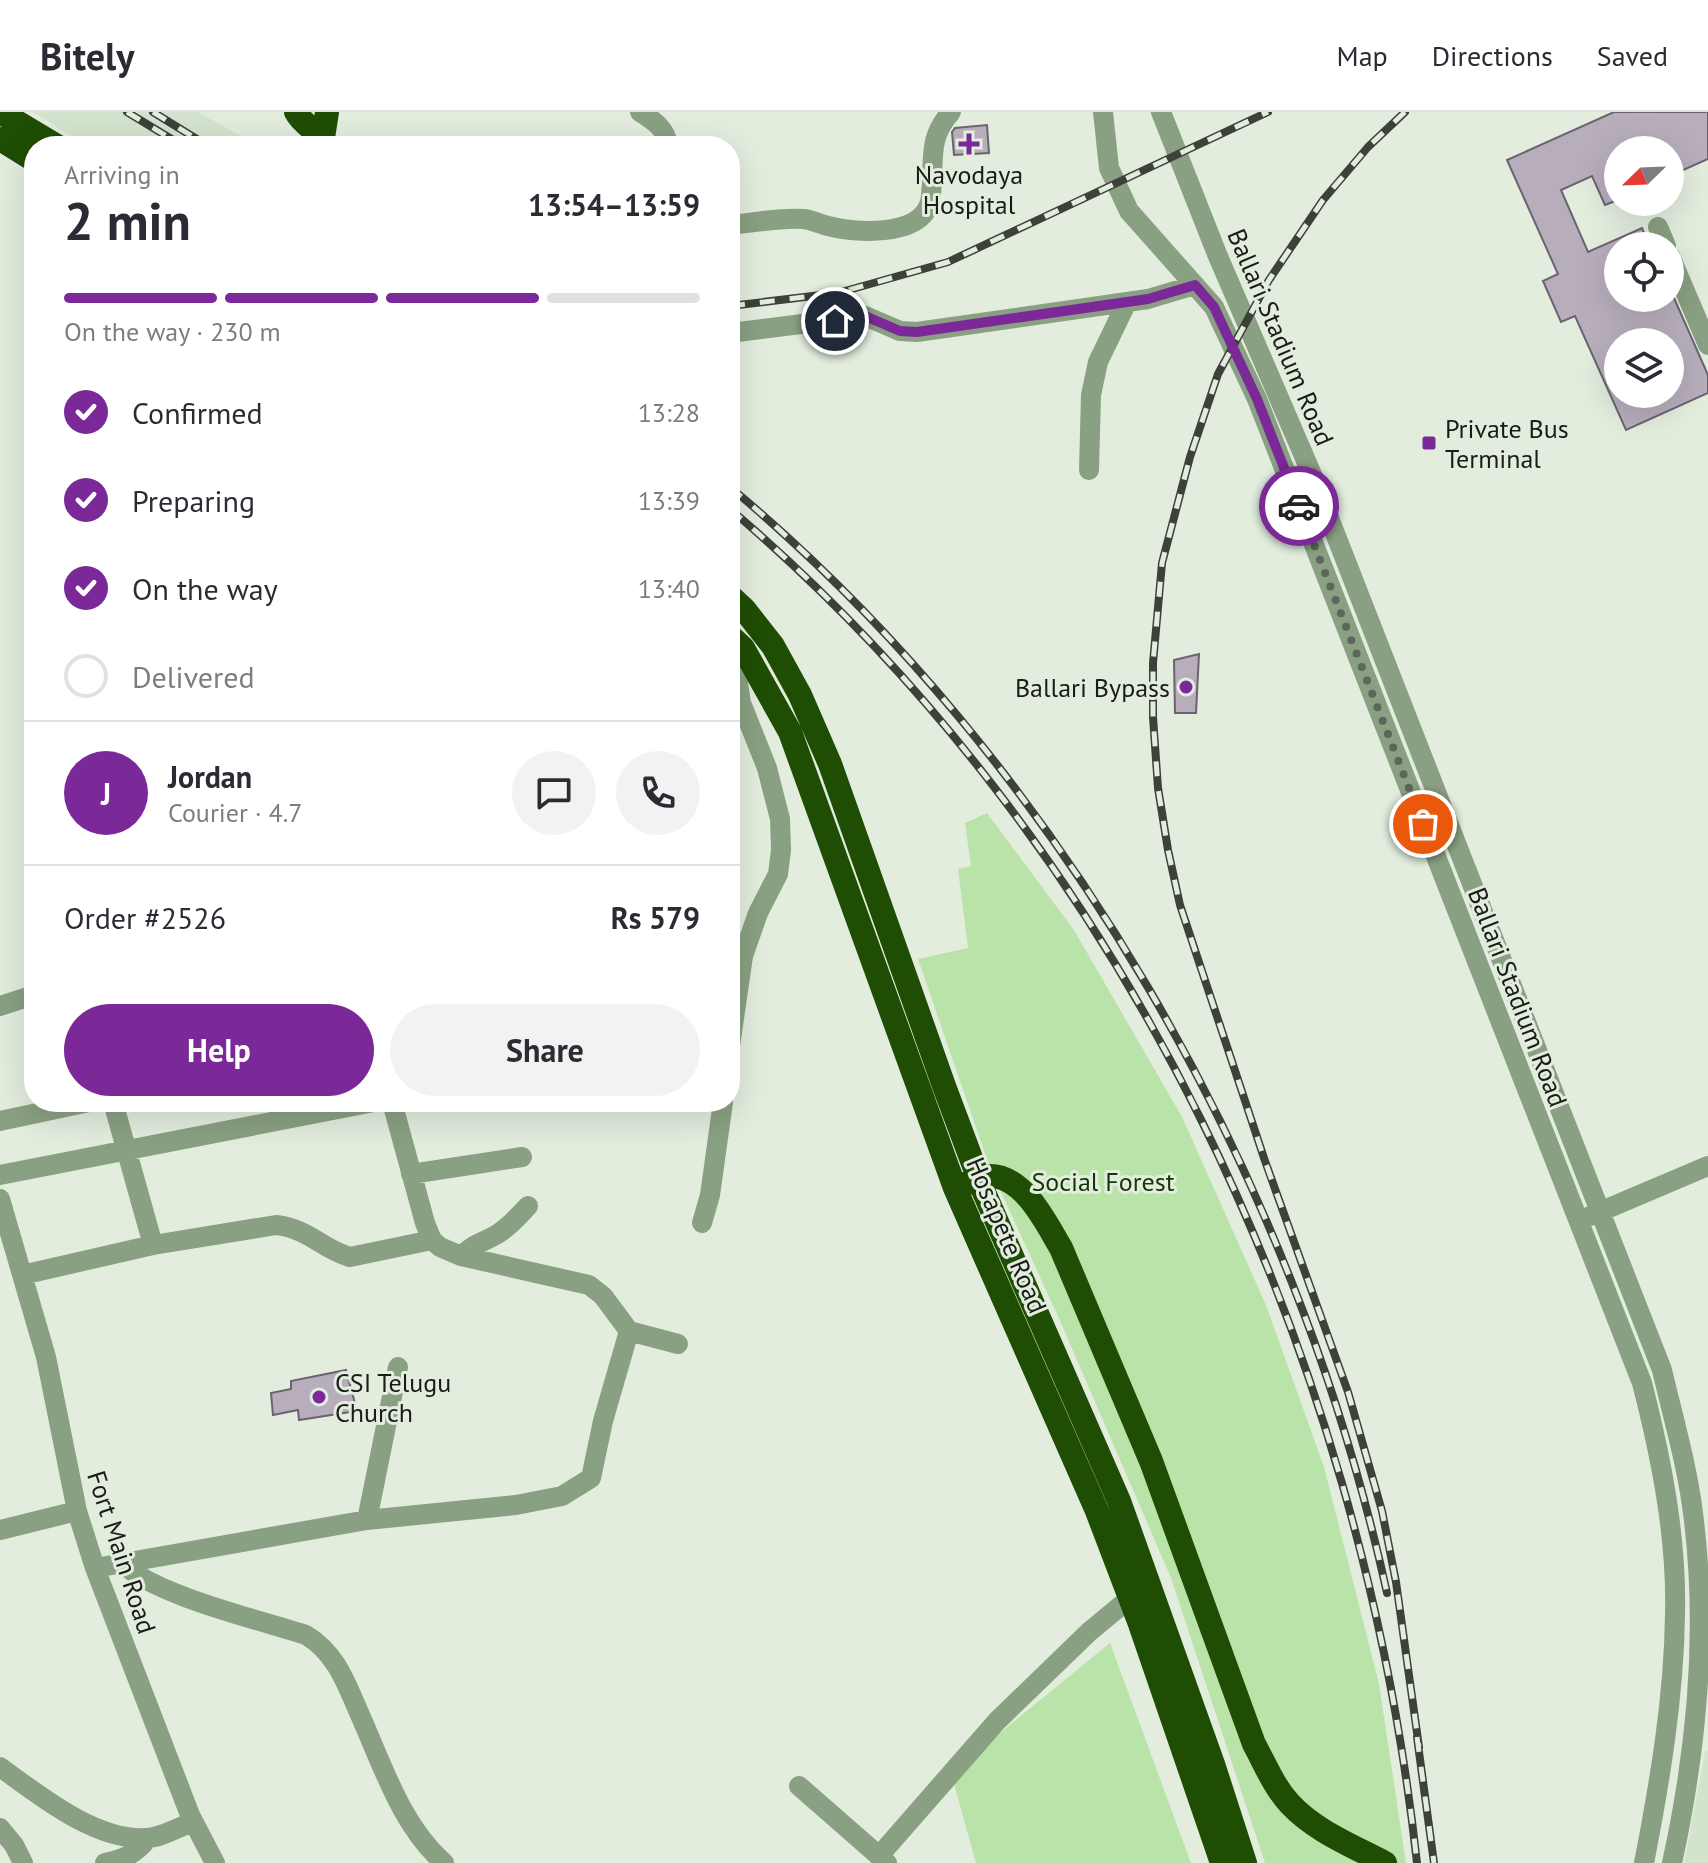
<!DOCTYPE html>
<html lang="en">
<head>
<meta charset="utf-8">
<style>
	:root { --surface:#fff; --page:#f2f2f3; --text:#2b2b33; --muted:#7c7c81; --line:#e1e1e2; --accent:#7b2898 }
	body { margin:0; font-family:"PT Sans",sans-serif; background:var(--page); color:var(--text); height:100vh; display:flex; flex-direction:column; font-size:30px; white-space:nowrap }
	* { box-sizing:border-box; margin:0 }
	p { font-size:26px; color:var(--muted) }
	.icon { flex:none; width:44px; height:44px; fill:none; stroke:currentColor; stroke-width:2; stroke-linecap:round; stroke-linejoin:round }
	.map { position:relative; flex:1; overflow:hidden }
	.sheet { position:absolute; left:24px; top:24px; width:716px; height:976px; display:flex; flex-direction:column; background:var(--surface); border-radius:32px; box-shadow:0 8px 32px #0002 }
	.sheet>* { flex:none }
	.needle { width:52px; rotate:247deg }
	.fabs { position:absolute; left:1604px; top:24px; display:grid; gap:16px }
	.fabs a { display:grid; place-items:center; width:80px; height:80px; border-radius:50%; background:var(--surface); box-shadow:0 8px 32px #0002; font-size:40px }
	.pin { position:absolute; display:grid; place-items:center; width:68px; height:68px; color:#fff; margin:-34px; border:4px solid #fff; border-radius:50%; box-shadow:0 2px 8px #0007 }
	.courier { position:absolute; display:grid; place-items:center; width:80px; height:80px; margin:-40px; border:6px solid #7b2898; border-radius:50%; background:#fff; color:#222; box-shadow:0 2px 10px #0007 }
	.head em { font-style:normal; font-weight:700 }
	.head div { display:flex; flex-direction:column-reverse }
	.head { display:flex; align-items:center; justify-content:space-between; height:136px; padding:0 40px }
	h1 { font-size:52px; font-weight:700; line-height:60px }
	.bar { display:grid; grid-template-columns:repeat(4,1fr); gap:12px 8px; align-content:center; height:96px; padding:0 40px }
	.bar i { height:10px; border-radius:6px; background:var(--line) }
	.bar .on { background:var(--accent) }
	.bar p { grid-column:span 4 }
	.line { display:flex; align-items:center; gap:20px; padding:0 40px; border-top:2px solid var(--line) }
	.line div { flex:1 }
	.round { display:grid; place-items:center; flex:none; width:84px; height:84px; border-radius:42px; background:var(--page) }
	ol { padding:0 40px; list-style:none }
	li { display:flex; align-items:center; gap:24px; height:88px }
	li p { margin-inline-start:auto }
	li .icon { padding:8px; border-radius:50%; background:var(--accent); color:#fff; stroke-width:4 }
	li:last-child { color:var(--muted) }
	li i { width:44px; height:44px; border:4px solid var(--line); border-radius:50% }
	.action { display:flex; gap:16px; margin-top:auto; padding:16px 40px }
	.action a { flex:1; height:92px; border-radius:48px; background:var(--accent); color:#fff; font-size:32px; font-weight:700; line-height:92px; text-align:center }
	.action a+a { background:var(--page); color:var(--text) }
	header { display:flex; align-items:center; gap:48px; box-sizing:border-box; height:112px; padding:0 40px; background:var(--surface); border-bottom:2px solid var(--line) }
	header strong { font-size:38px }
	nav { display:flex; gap:44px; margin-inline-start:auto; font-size:28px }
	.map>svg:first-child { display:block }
</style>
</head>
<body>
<header>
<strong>Bitely</strong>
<nav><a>Map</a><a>Directions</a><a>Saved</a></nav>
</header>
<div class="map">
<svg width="1708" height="1751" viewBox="0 0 1708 1751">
	<rect width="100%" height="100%" fill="#e2edde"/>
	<path fill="#d4e3ce" d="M33 0H198L259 34H87Z
		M1708 1638V1751H1684L1705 1640Z"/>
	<path fill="#bae3aa" d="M987 701 1074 818 1182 1005 1266 1193 1324 1355 1379 1572 1406 1751H1265L1171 1466 1061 1211 990 1056 918 847 968 836 958 757 971 754 965 711Z
		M1110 1531 1191 1751H976L951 1661Z"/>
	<path fill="#b7adbb" stroke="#6c6371" stroke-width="2" fill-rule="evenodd" d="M1614 0H1708V47L1670 64V38H1618V88L1605 93 1592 64 1561 78 1588 140 1642 116 1650 134H1618V186H1674L1708 263V281L1626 318 1575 204 1561 210 1543 169 1558 162 1507 48ZM1618 230H1670V282H1618Z
		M987 13 989 41 954 43 952 20 955 16Z
		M1199 542 1196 601H1175L1174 548Z
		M346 1258 357 1299 299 1308 298 1298 273 1303 271 1281 291 1277V1269Z"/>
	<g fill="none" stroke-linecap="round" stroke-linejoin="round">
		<path stroke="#8aa082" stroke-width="20" d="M640 0C653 8 667 17 668 34
			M1103 0 1109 56 1129 99 1214 195 1257 287 1642 1271C1661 1345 1677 1425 1675 1502 1674 1585 1660 1669 1644 1751
			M1161 0 1217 142 1313 365 1662 1258C1673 1305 1687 1353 1693 1401 1708 1517 1697 1637 1672 1751
			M730 113C754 111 780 105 804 107 812 108 820 112 828 114 855 121 917 125 929 93 932 86 931 77 932 69 933 39 931 23 951 0
			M1658 115 1666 134
			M1670 144 1708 233
			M730 221 865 204 900 219 917 220 1148 187 1195 173
			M1089 358 1091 283 1098 250 1127 190
			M0 894 34 883
			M730 934 743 844 758 801 778 762 781 738 780 707 767 656 741 591 738 571 743 536
			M113 990 153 1133
			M392 990 425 1111 432 1128 440 1135 461 1144 589 1173 603 1184 629 1219 678 1232
			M0 1009 89 990
			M411 1062 522 1045
			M0 1063 374 990
			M0 1087 46 1245 77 1399 95 1456 190 1703 215 1751
			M1590 1104 1708 1054
			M702 1111 710 1083 723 990
			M461 1144C472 1133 481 1131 494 1124 507 1117 518 1105 528 1094
			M22 1163 153 1133 276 1113C310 1117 321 1137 350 1145L432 1128
			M367 1408 398 1255
			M0 1418 77 1399
			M122 1451C154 1483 260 1508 306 1523 336 1541 346 1571 360 1603 383 1654 401 1713 444 1751
			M95 1456 367 1408 516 1393 562 1384 591 1366 603 1309 629 1219
			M0 1655C39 1683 95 1729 146 1726 161 1726 179 1715 193 1710
			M799 1674 887 1751
			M0 1716 14 1733 23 1751
			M879 1744 997 1609 1089 1520 1130 1486
			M105 1751C124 1747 136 1742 148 1726"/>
		<path stroke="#1f4d03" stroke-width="24" d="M0 0 57 34
			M296 0C303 14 320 19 326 34
			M323 26 327 0
			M0 27 34 48
			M730 484 744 497 773 534 800 583 830 652 944 974 983 1078 1119 1389 1213 1652 1245 1751
			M730 524 743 536 790 620 955 1076 1097 1399 1140 1512 1222 1751
			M965 1072C973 1069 982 1064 990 1064 1024 1064 1046 1111 1061 1136L1151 1349 1254 1632C1265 1652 1274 1675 1290 1692 1315 1719 1353 1734 1385 1751"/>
		<g stroke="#3d413a" stroke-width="8">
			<path id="rail" d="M127 0 183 34
				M153 0 208 34
				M1405 0 1368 35 1323 88 1269 168 1218 262 1190 345 1162 451 1153 551V605L1158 676 1168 738 1180 793 1265 1049 1348 1280 1382 1399 1396 1470 1419 1635
				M730 194 838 181 948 150 1268 0
				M730 375C1058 648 1296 1065 1387 1481
				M730 397C1127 734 1361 1239 1417 1751
				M1417 1625 1434 1751"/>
		</g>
		<use href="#rail" stroke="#e2edde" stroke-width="5" stroke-dasharray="15" stroke-linecap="butt"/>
	</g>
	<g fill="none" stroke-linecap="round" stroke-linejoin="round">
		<path stroke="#5f655d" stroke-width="8" stroke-dasharray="0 14.4" d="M1299 394 1423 712"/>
		<path stroke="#7b2898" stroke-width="10" d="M835 209 865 204 900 219 917 220 1148 187 1195 173 1214 195 1257 287 1299 394"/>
	</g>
	<g fill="#7b2898" stroke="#e2edde" stroke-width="3">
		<path d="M965 20h8v8h8v8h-8v8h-8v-8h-8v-8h8z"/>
		<rect x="1421" y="323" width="16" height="16" rx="4"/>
		<circle cx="1186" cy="575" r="8"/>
		<circle cx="319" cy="1285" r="8"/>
	</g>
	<g text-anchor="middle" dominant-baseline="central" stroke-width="6" stroke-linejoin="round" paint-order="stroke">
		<g font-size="26" fill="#191c17" stroke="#e2edde" text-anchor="start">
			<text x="969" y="62" text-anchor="middle">Navodaya<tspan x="969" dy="30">Hospital</tspan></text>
			<text x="1445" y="316">Private Bus<tspan x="1445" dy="30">Terminal</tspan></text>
			<text x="1170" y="575" text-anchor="end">Ballari Bypass</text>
			<text x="335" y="1270">CSI Telugu<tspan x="335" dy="30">Church</tspan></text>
		</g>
		<g font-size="26" fill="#191c17" stroke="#e2edde">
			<text transform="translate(1281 225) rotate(67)">Ballari Stadium Road</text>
			<text transform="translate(1518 885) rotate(69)">Ballari Stadium Road</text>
			<text transform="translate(1007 1123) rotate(67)">Hosapete Road</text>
			<text transform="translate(122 1440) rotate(72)">Fort Main Road</text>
		</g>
		<g font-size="26" fill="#163605" stroke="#e2edde">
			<text x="1103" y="1069">Social Forest</text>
		</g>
	</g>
</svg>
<div class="fabs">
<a><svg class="needle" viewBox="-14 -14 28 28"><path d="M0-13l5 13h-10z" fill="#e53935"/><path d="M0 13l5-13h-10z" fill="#7c7c81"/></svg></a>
<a><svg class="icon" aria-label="locate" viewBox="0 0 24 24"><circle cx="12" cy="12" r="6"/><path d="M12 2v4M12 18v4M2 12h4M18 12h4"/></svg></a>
<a><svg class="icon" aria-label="layers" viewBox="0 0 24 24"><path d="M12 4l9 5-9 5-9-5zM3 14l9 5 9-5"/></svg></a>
</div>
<div class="pin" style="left:1423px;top:712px;background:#ea580c"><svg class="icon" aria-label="bag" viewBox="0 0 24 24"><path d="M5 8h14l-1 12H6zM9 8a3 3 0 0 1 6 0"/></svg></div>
<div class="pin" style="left:835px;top:209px;background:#1f2937"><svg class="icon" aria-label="home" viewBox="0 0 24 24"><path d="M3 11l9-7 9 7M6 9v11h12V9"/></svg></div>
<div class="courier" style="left:1299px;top:394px"><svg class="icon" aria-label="car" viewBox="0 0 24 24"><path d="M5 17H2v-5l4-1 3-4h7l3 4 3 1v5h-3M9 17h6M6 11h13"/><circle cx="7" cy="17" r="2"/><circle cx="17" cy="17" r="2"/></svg></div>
<section class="sheet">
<div class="head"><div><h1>2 min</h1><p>Arriving in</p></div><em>13:54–13:59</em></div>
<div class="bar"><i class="on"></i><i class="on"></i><i class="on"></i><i></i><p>On the way · 230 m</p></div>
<ol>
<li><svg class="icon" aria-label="check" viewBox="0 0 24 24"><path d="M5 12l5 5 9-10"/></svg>Confirmed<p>13:28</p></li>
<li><svg class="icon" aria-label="check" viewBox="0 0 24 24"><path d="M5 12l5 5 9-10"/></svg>Preparing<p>13:39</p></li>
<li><svg class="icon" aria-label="check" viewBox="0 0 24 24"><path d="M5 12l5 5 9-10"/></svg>On the way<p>13:40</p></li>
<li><i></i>Delivered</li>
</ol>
<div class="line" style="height:144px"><b class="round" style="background:var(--accent);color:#fff">J</b><div><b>Jordan</b><p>Courier · 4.7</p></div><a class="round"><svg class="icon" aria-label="chat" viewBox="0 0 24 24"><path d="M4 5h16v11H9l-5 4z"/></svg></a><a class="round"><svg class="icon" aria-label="phone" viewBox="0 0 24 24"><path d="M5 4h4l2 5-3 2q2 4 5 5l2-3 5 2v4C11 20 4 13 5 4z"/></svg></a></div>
<div class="line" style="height:104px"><div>Order #2526</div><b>Rs 579</b></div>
<div class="action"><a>Help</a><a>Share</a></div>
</section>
</div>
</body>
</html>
